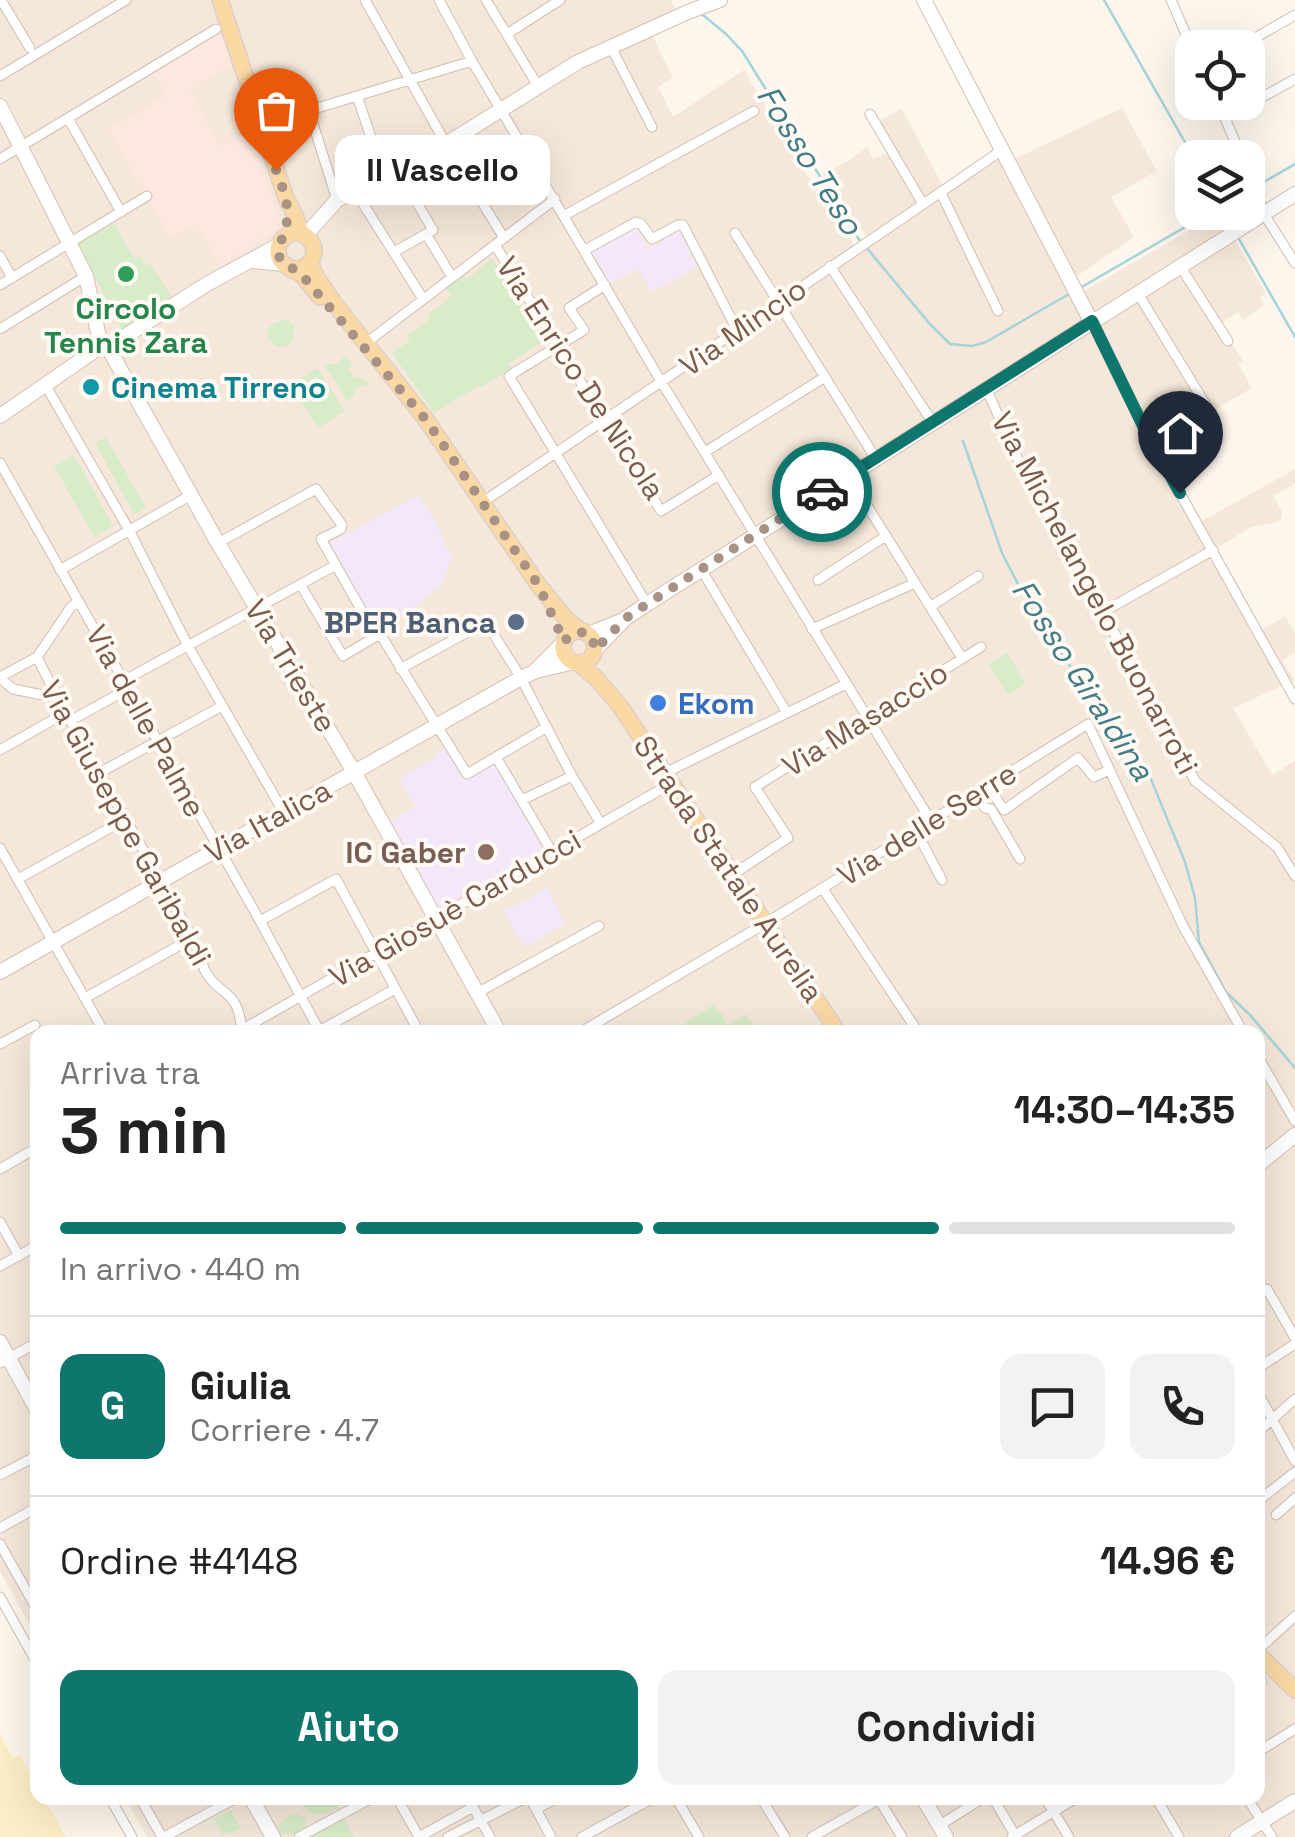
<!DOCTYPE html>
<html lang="it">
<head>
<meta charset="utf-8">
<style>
	:root { --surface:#fff; --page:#f2f2f2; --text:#222; --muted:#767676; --line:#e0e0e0; --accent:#0f766e }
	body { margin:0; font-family:"Space Grotesk",sans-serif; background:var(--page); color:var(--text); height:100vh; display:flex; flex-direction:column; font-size:38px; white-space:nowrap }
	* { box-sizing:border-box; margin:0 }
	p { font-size:32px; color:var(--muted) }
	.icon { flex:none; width:55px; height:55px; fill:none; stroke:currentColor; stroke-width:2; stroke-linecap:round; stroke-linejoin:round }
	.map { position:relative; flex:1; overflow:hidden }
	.side { position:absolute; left:30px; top:1025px; width:1235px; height:780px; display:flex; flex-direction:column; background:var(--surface); border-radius:20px; box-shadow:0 10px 40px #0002 }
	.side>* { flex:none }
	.fabs { position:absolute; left:1175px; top:30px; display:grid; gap:20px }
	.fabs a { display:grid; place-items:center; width:90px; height:90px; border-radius:20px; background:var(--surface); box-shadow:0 10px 40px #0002; font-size:50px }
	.pin { position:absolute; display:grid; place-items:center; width:85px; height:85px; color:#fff; margin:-102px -42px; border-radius:50% 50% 50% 0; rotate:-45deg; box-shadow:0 0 10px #0007 }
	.pin .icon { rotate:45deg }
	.courier { position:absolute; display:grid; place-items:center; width:100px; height:100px; margin:-50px; border:8px solid #0f766e; border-radius:50%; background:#fff; color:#222; box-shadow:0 2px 12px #0007 }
	.bubble { position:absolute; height:70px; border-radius:20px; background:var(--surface); box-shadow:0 10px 40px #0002; font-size:32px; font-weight:700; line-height:70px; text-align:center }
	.head em { font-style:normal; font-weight:700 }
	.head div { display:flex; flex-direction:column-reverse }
	.head { display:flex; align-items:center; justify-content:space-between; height:170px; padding:0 30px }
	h1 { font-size:65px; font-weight:700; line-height:75px }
	.bar { display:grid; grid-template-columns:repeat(4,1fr); gap:15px 10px; align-content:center; height:120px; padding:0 30px }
	.bar i { height:12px; border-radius:8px; background:var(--line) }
	.bar .current { background:var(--accent) }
	.bar p { grid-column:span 4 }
	.line { display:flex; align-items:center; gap:25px; padding:0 30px; border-top:2px solid var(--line) }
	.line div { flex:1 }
	.round { display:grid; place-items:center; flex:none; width:105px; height:105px; border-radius:20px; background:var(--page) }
	.cta { display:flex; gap:20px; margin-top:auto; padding:20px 30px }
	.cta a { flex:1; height:115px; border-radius:20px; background:var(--accent); color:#fff; font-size:40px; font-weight:700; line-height:115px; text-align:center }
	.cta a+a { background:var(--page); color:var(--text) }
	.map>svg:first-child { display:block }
</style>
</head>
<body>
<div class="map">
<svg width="1295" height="1837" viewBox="0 0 1295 1837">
	<rect width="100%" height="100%" fill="#fdf6ec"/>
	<path fill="#f5e8da" d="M0 0H671L679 20 651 33 673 78 658 87 673 117 744 70 795 157 855 246 867 237 823 174 848 161 867 147 873 159 888 153 873 124 902 109 943 186 1005 144 1014 159 1122 108 1157 171 1111 197 1134 237 1077 276 1084 291 1219 213 1266 293 1260 297 1264 305 1243 320 1238 312 1220 324 1243 361 1238 364 1252 388 1184 427 1202 459 1180 472 1178 481 1202 521 1295 469V483L1273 496 1282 511V518L1271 524 1251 527 1217 548 1262 630 1285 616 1295 634V652L1282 661 1295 680 1233 708 1272 775 1295 761V1837H147L125 1798H1258V1032H38L37 1638 0 1571Z"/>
	<path fill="#fde8e0" d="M221 32 231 65 189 90 221 147 253 131 255 147 280 221 276 230 221 267 196 224 170 238 109 130 167 95 153 72Z"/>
	<path fill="#f3e8fa" d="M635 227 649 248 680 231 697 267 651 292 638 269 611 284 590 249Z
		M418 495 430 511 452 557 443 582 411 610 376 627 329 543Z
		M446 748 464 780 495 763 544 851 436 910 387 823 416 807 399 778 437 757 436 753Z
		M547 887 565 924 524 947 503 911 517 903 519 905Z"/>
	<path fill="#d8ecc9" d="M115 224 134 259 140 256 146 266 151 264 172 298 122 330 77 243Z
		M492 258 541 343 508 364 511 368 482 387 480 385 434 413 392 353 410 340 407 335 430 319 428 315 451 296 446 288 463 276 467 279Z
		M286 320 294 325V339L288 346 276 347 268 338C266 325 275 321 286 320Z
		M344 356 352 363 349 368 354 377 363 378 370 385 358 387 352 399 347 401 324 364H338Z
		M317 368 345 411 318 428 290 385Z
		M106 437 146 508 134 514 95 443Z
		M74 455 113 526 94 537 54 466Z
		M1007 653 1026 684 1008 695 988 664Z
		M715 1004 728 1025 746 1015 758 1032H671Z
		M298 1798H339L343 1805C322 1816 311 1821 298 1798Z
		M231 1810 241 1828 230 1834 228 1832 223 1835 214 1819Z
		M290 1814H299L305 1818V1827L294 1834H281L277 1827Z
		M344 1819 354 1837H310Z"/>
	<path fill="#fcefc7" d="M0 1735 13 1758 20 1755 37 1787 38 1798H44L66 1837H0Z"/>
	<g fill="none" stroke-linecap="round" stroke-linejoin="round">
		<path stroke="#a5d3da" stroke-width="2.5" d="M1104 0 1194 158
			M703 15 726 34 742 51 860 241
			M1257 186 1295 164
			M1225 212 1233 227
			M1239 239 1295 337
			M866 247 929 323 950 344 972 346 986 342 1069 294
			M1080 288 1211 212
			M963 441 1002 553 1032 611 1099 708 1148 772 1185 862 1195 898 1199 942 1226 992 1250 1015 1295 1068"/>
		<g stroke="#d1beb0" stroke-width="11">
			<path id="street" d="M1 0 30 48
				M365 0 446 144 504 238
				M439 0 472 61 662 383 931 821
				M486 0 538 86
				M1171 0 1192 48
				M507 34 560 0
				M611 47 652 127
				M1238 48 1295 15
				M0 76 126 0
				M357 96 384 176
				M1218 102 1242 158
				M309 111 337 200
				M870 114 923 204
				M1226 117 1295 79
				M69 120 121 212
				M268 123 472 61
				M0 159 216 29
				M397 169 433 230 426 234 452 277
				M1248 170 1264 214 1295 263
				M355 191 423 299
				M941 193 998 311
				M565 215 754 111
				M735 233 876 459
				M495 245 661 511 719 475
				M585 250 636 222 641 224 652 239 678 225H683L737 330
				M394 252 426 234
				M0 256 12 278
				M830 266 933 423
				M1180 266 1228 341
				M0 285 147 196
				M605 285 569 308 584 330 509 376 647 604
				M1137 292 1209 410
				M1091 321 1148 436 1295 699
				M0 329 86 276
				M366 343 555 199
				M46 386 129 530 188 646 284 813
				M986 388 1027 480 1103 612 1195 781 1277 847 1295 876
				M705 452 825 377
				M0 463 260 921 320 1032
				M848 475 962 658
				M483 502C656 385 830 269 1002 150
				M218 543 316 489 342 525 341 529 321 539 371 627 380 634 467 774 547 727
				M701 569 787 713
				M60 570 191 495
				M818 580 886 536
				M300 584 343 656 380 634
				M930 607 978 576
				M1103 612 1213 550
				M812 629 915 583
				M37 657C74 733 119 805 160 880 173 904 189 929 200 955 200 955 204 968 204 969 218 996 237 988 241 1025L252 1032
				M400 669 486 622 521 678 572 776 601 824
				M0 677 37 657 71 607 78 602
				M0 678 13 689 57 698
				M123 681 336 565
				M70 721 128 689
				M0 750 65 713
				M496 757 552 852
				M99 773 222 706
				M665 773 846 684
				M988 786 1004 810 1078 758 1094 777 1109 770
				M976 793 985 808 991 809 1020 859
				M522 800 572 776
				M916 831 942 880
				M0 848 104 1032
				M732 875 788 838 755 787 981 647
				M18 879 126 819
				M823 889 918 1032
				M260 921 336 879 419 1032
				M477 993 599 926
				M85 998 191 939
				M319 1031 395 989
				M238 1032 672 783
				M581 1032 766 923 1088 724 1183 926 1243 1032
				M0 1044 35 1025
				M1258 1057 1295 1121
				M0 1169 38 1147
				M0 1222 19 1256
				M0 1266 38 1245
				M1267 1289 1295 1338
				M0 1363 38 1342
				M1258 1368 1295 1344
				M1258 1393 1295 1461
				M1258 1432 1295 1399
				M0 1475 38 1455
				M1258 1501 1295 1472
				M1276 1515 1295 1498
				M0 1528 38 1507
				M0 1544 38 1611
				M0 1597 38 1665
				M1258 1650 1295 1616
				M1258 1684 1262 1681
				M1258 1752 1295 1729
				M110 1798 132 1837
				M140 1798 162 1837
				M397 1798 419 1837
				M468 1798 490 1837
				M530 1798 551 1837
				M676 1798 699 1837
				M761 1798 785 1837
				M878 1798 902 1837
				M993 1798 1015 1835
				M1045 1798 1069 1837
				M1156 1798 1179 1837
				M1247 1798 1272 1837
				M536 1809 557 1798
				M940 1825 983 1798
				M164 1837 236 1798
				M299 1837 372 1798
				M419 1837 473 1807
				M448 1837 525 1798
				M582 1837 653 1798
				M812 1837 881 1798
				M1012 1837 1076 1798"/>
		</g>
		<g stroke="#d6c0b0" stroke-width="16">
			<path id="secondary" d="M924 0 1091 321
				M0 106 86 276 100 342
				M305 236 337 200 446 144 578 62 688 12 720 0
				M253 261 284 264
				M116 342 207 284 279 245
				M111 353 218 543 354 772 499 1032
				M0 416 100 347
				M589 634 621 621
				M595 650 626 618 647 604 1295 194
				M536 670 564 642
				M0 972 521 678 536 671 574 662
				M1258 1165 1295 1135
				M0 1342 38 1412
				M251 1798 273 1837
				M923 1798 946 1837
				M1237 1837 1295 1801"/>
		</g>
		<g stroke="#dad1cd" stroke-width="18">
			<path id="primary" d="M220 0 286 198 296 217 301 234
				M278 251a18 18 0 1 1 36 0a18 18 0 1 1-36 0Z
				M310 263 316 276 334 303 427 421 539 586 566 619 581 631
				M291 269 301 274 320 297
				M563 647a16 16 0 1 1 32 0a16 16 0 1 1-32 0Z
				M578 663 596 678 620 706 838 1032
				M1258 1654 1295 1690"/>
		</g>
		<use href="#street" stroke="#fff" stroke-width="9"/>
		<use href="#secondary" stroke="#fff" stroke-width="14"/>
		<use href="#primary" stroke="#fbd9a5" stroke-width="15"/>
	</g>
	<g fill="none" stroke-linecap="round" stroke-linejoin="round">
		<path stroke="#a89285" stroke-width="10" stroke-dasharray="0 18" d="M276 170C282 186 289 202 287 220 286 235 276 245 280 260L301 274 427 421 539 586 564 642 571 634 585 632 592 637 595 650 626 618 647 604 822 492"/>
		<path stroke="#0f766e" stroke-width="12" d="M822 492 1092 321 1148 436 1180 493"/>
	</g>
	<circle fill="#2e9e5b" stroke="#fffaf3" stroke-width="4" cx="126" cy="274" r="10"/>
	<circle fill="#0f9aa8" stroke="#fffaf3" stroke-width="4" cx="91" cy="387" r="10"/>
	<circle fill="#5c6f8a" stroke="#fffaf3" stroke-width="4" cx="516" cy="622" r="10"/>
	<circle fill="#3f7fe0" stroke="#fffaf3" stroke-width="4" cx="658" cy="703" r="10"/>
	<circle fill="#8d6e63" stroke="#fffaf3" stroke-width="4" cx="486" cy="852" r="10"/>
	<g text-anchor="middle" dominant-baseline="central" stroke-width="8" stroke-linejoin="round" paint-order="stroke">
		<g font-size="30" font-weight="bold" fill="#27864d" stroke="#fffaf3">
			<text x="126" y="308">Circolo<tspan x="126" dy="34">Tennis Zara</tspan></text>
		</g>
		<g font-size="30" fill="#7a5c4d" stroke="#fffaf3">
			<text transform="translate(743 327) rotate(-35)">Via Mincio</text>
			<text transform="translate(581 378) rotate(57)">Via Enrico De Nicola</text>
			<text transform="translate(1095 593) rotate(62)">Via Michelangelo Buonarroti</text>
			<text transform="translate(291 666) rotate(59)">Via Trieste</text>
			<text transform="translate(865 719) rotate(-32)">Via Masaccio</text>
			<text transform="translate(146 721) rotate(61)">Via delle Palme</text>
			<text transform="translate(268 821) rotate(-29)">Via Italica</text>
			<text transform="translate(126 823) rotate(61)">Via Giuseppe Garibaldi</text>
			<text transform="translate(927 824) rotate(-32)">Via delle Serre</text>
			<text transform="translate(729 869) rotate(56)">Strada Statale Aurelia</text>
			<text transform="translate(455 908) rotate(-30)">Via Giosuè Carducci</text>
		</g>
		<g font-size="30" font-weight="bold" fill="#0d838f" stroke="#fffaf3" text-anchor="start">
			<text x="111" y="387">Cinema Tirreno</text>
		</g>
		<g font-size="30" font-weight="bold" fill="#4e5e75" stroke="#fffaf3" text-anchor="end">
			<text x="496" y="622">BPER Banca</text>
		</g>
		<g font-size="30" font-weight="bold" fill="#366cbe" stroke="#fffaf3" text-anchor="start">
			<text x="678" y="703">Ekom</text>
		</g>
		<g font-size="30" font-weight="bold" fill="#785e54" stroke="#fffaf3" text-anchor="end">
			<text x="466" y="852">IC Gaber</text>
		</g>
		<g font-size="32" font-style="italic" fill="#437c86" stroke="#fffaf3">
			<text transform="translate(810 160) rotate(58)">Fosso Teso</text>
			<text transform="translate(1083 680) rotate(57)">Fosso Giraldina</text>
		</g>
	</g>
</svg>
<div class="fabs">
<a><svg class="icon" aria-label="locate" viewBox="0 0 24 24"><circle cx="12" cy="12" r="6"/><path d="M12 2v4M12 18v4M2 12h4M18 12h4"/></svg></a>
<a><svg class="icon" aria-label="layers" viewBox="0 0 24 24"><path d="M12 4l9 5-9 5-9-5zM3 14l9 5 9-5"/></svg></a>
</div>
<div class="pin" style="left:276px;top:170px;background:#ea580c"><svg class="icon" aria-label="bag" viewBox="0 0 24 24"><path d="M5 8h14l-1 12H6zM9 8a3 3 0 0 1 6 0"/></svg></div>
<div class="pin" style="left:1180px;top:493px;background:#1f2937"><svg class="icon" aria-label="home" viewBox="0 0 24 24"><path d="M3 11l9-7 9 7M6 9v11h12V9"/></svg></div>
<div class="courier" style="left:822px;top:492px"><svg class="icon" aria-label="car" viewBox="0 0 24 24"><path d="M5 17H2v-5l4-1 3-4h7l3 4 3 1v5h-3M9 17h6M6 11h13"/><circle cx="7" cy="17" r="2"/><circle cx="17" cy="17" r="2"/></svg></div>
<div class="bubble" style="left:335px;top:135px;width:215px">Il Vascello</div>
<section class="side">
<div class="head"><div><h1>3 min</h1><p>Arriva tra</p></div><em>14:30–14:35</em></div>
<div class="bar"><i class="current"></i><i class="current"></i><i class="current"></i><i></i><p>In arrivo · 440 m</p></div>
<div class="line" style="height:180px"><b class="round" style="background:var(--accent);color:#fff">G</b><div><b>Giulia</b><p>Corriere · 4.7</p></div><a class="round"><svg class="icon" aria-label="chat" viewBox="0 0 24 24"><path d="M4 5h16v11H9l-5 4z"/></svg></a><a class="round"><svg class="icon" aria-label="phone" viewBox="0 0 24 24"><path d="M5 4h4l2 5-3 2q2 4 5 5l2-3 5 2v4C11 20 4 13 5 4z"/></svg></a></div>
<div class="line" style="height:130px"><div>Ordine #4148</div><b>14.96 €</b></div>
<div class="cta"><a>Aiuto</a><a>Condividi</a></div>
</section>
</div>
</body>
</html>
